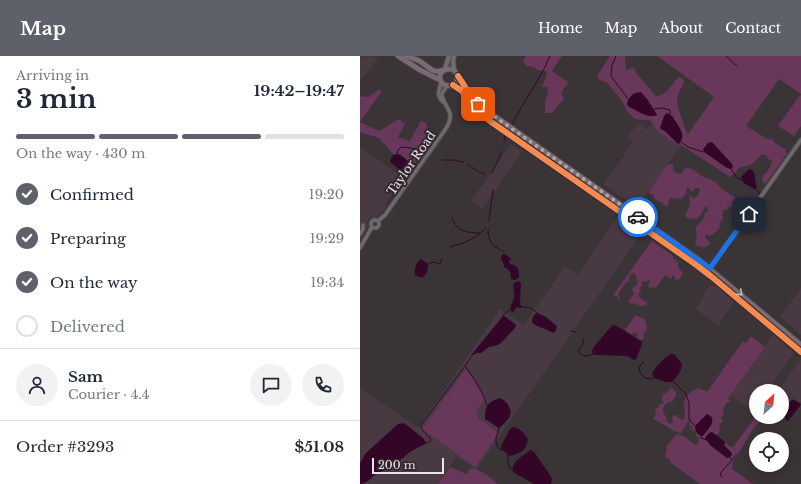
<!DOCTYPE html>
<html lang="en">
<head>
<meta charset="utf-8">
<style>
	:root { --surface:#fff; --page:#f2f2f3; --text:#1f2937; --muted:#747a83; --line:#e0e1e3; --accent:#5e616a }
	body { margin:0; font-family:"Libre Baskerville",serif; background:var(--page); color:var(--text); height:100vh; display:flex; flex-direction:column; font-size:15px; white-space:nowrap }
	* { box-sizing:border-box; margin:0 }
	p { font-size:13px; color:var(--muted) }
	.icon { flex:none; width:22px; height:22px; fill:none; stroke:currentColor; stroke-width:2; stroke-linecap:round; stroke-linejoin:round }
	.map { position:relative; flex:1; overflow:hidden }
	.sheet { display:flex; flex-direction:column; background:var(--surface); width:360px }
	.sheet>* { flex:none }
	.needle { width:26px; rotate:27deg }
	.tools { position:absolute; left:389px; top:328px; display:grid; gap:8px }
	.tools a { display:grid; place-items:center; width:40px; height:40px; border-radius:50%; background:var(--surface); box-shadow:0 2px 10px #0003; font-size:20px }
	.scale { position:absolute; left:12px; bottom:10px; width:72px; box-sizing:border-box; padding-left:4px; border:2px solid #e9e3e7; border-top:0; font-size:11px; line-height:14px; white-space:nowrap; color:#e9e3e7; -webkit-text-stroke:3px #32282e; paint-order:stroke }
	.pin { position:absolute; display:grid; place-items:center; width:34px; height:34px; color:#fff; margin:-17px; border-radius:8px; box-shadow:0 2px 6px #0006 }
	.courier { position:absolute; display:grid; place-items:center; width:40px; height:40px; margin:-20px; border:3px solid #1a73e8; border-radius:50%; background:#fff; color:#222; box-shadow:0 1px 5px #0007 }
	.summary em { font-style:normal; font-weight:700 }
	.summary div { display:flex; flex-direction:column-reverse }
	.summary { display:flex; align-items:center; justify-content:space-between; height:68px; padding:0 16px }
	h1 { font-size:26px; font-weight:700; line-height:30px }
	.bar { display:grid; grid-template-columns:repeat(4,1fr); gap:6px 4px; align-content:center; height:48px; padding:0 16px }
	.bar i { height:5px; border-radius:3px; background:var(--line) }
	.bar .current { background:var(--accent) }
	.bar p { grid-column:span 4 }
	.line { display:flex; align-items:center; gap:10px; padding:0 16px; border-top:1px solid var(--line) }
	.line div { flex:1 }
	.round { display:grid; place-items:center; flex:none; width:42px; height:42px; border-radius:21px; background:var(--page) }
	ol { padding:0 16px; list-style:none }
	li { display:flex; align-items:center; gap:12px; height:44px }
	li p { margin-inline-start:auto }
	li .icon { padding:4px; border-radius:50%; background:var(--accent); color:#fff; stroke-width:4 }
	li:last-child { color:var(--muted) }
	li i { width:22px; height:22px; border:2px solid var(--line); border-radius:50% }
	header { display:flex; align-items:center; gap:24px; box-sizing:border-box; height:56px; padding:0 20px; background:var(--accent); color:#fff }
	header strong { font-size:19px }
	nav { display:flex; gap:22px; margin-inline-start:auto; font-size:14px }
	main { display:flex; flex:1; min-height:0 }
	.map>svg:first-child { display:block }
</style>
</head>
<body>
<header>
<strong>Map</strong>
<nav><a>Home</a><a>Map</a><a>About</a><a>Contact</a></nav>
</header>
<main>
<section class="sheet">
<div class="summary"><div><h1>3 min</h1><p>Arriving in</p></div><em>19:42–19:47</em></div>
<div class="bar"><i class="current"></i><i class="current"></i><i class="current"></i><i></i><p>On the way · 430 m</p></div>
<ol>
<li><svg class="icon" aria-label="check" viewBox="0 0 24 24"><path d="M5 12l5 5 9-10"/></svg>Confirmed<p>19:20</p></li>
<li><svg class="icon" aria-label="check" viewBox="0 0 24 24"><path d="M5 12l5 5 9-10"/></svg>Preparing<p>19:29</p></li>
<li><svg class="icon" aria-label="check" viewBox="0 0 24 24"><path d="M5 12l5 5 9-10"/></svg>On the way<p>19:34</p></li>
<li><i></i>Delivered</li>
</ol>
<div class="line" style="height:72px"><a class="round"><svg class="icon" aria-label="person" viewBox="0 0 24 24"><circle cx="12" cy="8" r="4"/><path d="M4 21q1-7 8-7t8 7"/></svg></a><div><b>Sam</b><p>Courier · 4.4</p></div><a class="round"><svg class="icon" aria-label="chat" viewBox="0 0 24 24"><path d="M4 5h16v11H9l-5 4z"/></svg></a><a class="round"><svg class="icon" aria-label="phone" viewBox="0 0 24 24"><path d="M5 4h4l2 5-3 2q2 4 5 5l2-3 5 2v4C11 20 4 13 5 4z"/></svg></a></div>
<div class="line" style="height:52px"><div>Order #3293</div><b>$51.08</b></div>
</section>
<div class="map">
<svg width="441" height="428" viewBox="0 0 441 428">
	<rect width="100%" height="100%" fill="#3a3437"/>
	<path fill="#483942" d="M2 0 19 1 2 23 0 22V3Z
		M278 67 287 73 292 67 321 89 277 151 243 128 265 99 264 98 273 85 268 81Z
		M151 88 162 96 122 153 111 145Z
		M0 91 45 123 41 126 38 127 33 134 34 136 26 147 25 152 21 157 14 162 10 161 7 166 8 170 0 185Z
		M257 161 281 178 116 414 97 400 78 428H0V332L58 372 140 253 164 269 205 210 218 219Z
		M350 229 353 231 355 229 374 246 358 270 336 253 344 240 343 239Z
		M441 232V279L420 261Z
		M413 278 434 297 407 335H396V351L393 356 371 340Z
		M441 303V347L433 342 430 345 422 340V335H418Z"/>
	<path fill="#683759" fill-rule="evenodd" d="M166 0H202L192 15 209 27 204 32 201 38 204 43 192 57H185V45L188 37 187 31H182L187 18 186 15H181L177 14 174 11 166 10 163 5Z
		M250 0H265L266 13 268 14 273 11 275 13 276 17 296 40C307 40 311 28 319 21L324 24C324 31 317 36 317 44 317 50 324 68 326 75L328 78 354 41 297 0H441V38L419 23 386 70 409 84 410 82 414 85V86L426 94 425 96 427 97 418 111 405 128 402 124 403 119C408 115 411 111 412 105L407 102V99H401L392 108 379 112 376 116 370 121 321 89C315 88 299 77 295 72 293 69 293 66 289 64H283L275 63 267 55 262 45 253 34 247 27 240 24 237 20ZM287 43 297 59C288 63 276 54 268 50ZM312 59 316 66 317 87 306 76 300 72Z
		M19 34 22 35 0 66V40L8 41Z
		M440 39 441 40V70L434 80 418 70Z
		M39 63 45 68 38 81 50 85 61 65 66 67 69 78 75 81 54 110 40 98H33L19 82 0 76V66L19 75Z
		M309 108H312L313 109V113L315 116 320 118 326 112C333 112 335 115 340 119 345 122 351 123 355 126 363 133 368 138 377 143L375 147 373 148 372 150 369 151 367 154 365 153 363 154V156L362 159 363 161V163L359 167 360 169C359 175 354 178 349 180L347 178 346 179 345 181 350 187C346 195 341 190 335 189L337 180 336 178V171L345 161 344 158 348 155 347 151 346 150 345 151 344 154H343L341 159 336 163 328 162 325 160 327 154 329 152V150L330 146 329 140 330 139 333 142 336 141 340 136 339 132H335L333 136 331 135 328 131H327L326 134 327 136 325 139 321 143 310 142 308 147 309 149 307 150 304 149 302 146C300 146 296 144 294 142V139L290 138 289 135 306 110Z
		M292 185 313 200V202L318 206V211L321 215 323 216 321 221 318 224 315 223 314 220 312 219 311 223 305 219 296 232 294 231 290 232 289 231 288 229 290 226 289 224 286 226 284 225 282 226H281L282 230 280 231 281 235 278 238 280 242 287 246V249L281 250 276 248 269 247 268 245 274 238 272 234 273 231 277 229C278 224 277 221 274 217L270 219 269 225 266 226 258 238 260 243 258 244 257 240 253 239Z
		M276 259 286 264 285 266C289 270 286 275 283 279L284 282 283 283 281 284 277 281 278 279 277 277H275L271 278 266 275 265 273C270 269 271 263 276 259Z
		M391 280 405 291 370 340 368 343 371 345 365 348V351L363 352 364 360 361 361 363 365 360 368 359 377 356 379 352 376 349 377 345 382 350 389 367 402 371 400 372 398 364 389 365 386 369 390 373 391 396 360 422 361V358L423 360V364L412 365 401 364 393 373 379 396 374 400 373 402 372 413 393 428H340L311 407 310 403 306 402 305 399 307 393H306V391L315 380 317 378 324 380 335 389 337 388 339 385V382L335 378 337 376 338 378 335 372 336 375H335L330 374 331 373 333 372V371L329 369 330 365H331V363L329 364 322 376 320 377 314 375 294 363V361L296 360C295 355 295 356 296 352L299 351V348L304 347 302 344 303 338 306 337 311 332 314 333V335L316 336V340L314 342 313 345C305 347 303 349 303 357L306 360 307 366 310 368 313 367 312 361 314 359H316L318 362 323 364C327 357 324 355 324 348 324 339 333 334 339 332L342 334H345L347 336 383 285 386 287Z
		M106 313 117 329 126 343 116 354 119 363 124 366 139 377 115 411 62 373Z
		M90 411 106 418H108L109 413C120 411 130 422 138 428H78Z"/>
	<path fill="#330628" d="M281 36 287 43 297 59C288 63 276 54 268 50L267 47C271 39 272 37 281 36Z
		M307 57C312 59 313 62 316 66 321 74 326 80 319 88L317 87 306 76 300 72 304 60Z
		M352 86 372 108 373 111 371 113 367 112 344 96 343 93 348 87Z
		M37 98C43 100 48 105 52 110L50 115 46 116 40 114 30 106C31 102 32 99 37 98Z
		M389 113C397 114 394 124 397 131L396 132 394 133 384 127 381 121Z
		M145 198 151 203 149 205 150 208C158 210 159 212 159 221L155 224 151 223 150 215 144 211 143 206 141 203 142 199Z
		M61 203 67 207C70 212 66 219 62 222L55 219C54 214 56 206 61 203Z
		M159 225 161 227 160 248 162 251 161 252 157 251 153 256 151 255 150 253C154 240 156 243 153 229L156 226Z
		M177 257 186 261 197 270 196 274 194 277 175 269 172 266C172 262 173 259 177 257Z
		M143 260 146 261 156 269 155 272 142 286 138 289 129 291 121 297H117L111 300 112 298Z
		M253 269 257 270 282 286 281 291 276 303 274 304 267 300 237 299 233 298 232 295 233 292 247 275Z
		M311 298H314L322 308C321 316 317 321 312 326H306L294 322 292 317C296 310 304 302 311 298Z
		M139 342C145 343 153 353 150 360 149 363 142 370 139 372L125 363C125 350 127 347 139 342Z
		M432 344H434L441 348 440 350 428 365 426 364C423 355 425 350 432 344Z
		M347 358C359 363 348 373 343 380 338 380 336 376 335 372L336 369Z
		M44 367 63 382 66 387 64 389C51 392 39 407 27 413 24 415 19 416 16 418 11 422 6 428 0 428V407L6 397 38 368Z
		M153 371C160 372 164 377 168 383 166 395 161 397 150 400L142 394 141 390 150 373Z
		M352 376 365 386 364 389C367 393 370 394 372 398L370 401 367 402 350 389 345 382 349 377Z
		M171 394 174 396 192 422 191 428H174L153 416C150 406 164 399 171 394Z"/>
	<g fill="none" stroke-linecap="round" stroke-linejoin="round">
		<path stroke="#330628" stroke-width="1" d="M256 0 252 9 251 20 269 44
			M366 0 377 10
			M294 53 302 52 310 54V58
			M152 69C163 45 180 25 190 0
			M144 86 145 79
			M321 86 328 91 343 96
			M37 98 38 94 41 91 51 92 68 96
			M82 104H93L103 106
			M107 108 119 116 125 118
			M371 113 377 122 384 125
			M132 117 142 95
			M395 132 400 138
			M92 162C98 177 106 176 120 177
			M129 165 133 134
			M128 174C128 181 130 187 136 191 140 194 142 193 144 197
			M90 191C106 186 114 184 126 172
			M68 208 74 206 80 208 82 203
			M162 251C169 251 172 252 177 257
			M143 262 144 258 150 254
			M211 275 216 276
			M223 283C225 288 221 290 218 295 222 302 228 300 234 298
			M284 305 280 310 279 314C284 322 285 324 294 322
			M106 311C115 325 122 333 127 350
			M313 325 326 338 329 347V363L336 371
			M139 372C137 381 133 384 139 393L143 394
			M341 380V382L347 384
			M66 387 69 386 71 384C69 378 61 376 61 369L105 310 111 301
			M148 399V404L149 411 153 414
			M362 421 360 419C363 411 370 409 372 403L369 400"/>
		<g stroke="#565054" stroke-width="5">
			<path id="minor" d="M81 25C80 35 75 37 83 46
				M11 168a4 4 0 1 1 8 0a4 4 0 1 1-8 0Z
				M18 165 25 159 87 71C95 56 86 53 82 40V37L87 30
				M0 178 3 173V169
				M0 192 12 171
				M349 214 441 84"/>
		</g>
		<g stroke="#565054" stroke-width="6">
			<path id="major" d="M85 13 89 0
				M94 14 93 4 94 0"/>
		</g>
		<g stroke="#565054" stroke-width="6">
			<path id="highway" d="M38 0 60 14 80 24
				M46 0C51 2 57 3 61 6 69 11 73 18 83 14
				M98 20 96 26 91 30 84 29C75 21 82 10 94 14L111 40 119 48 129 56 339 204 441 289
				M93 29 102 35 108 47 117 56 335 208 352 221 441 296"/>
		</g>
		<use href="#minor" stroke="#6e6a6d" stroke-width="3"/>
		<use href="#major" stroke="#756a71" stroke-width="4"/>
		<use href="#highway" stroke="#796a73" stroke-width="4.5"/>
		<g stroke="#32282e" stroke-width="8">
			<path id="cycleway" d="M98 20C107 35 117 48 131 58
				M93 29 102 35 108 47 117 56 335 208 352 221 441 296"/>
		</g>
		<use href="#cycleway" stroke="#f68b52" stroke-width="6"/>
	</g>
	<defs><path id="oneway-chevron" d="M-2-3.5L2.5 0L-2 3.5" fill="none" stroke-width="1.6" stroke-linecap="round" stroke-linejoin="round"/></defs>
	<use stroke="#c2b9be" href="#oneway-chevron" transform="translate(380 237) rotate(40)"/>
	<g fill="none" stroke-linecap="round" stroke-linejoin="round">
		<path stroke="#aca6a9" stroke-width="4" stroke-dasharray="0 7.2" d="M118 48 128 56 278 161"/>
		<path stroke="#1a73e8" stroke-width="5" d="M278 161 350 212 389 158"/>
	</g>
	<g text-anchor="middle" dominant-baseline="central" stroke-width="4" stroke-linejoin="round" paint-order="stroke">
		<g font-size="12" fill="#e9e3e7" stroke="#32282e">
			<text transform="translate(51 107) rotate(-55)">Taylor Road</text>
		</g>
	</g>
</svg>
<div class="tools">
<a><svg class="needle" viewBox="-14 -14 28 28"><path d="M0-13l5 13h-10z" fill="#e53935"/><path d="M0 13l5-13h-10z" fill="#747a83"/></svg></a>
<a><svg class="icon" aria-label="locate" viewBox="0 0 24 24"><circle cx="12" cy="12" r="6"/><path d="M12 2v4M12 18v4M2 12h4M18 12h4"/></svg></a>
</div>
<div class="scale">200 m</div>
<div class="pin" style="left:118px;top:48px;background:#ea580c"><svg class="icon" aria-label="bag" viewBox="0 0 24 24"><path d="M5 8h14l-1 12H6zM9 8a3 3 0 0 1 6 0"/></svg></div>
<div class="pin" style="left:389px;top:158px;background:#1f2937"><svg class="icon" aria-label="home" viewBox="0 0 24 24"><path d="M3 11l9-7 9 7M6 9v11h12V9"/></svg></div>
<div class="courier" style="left:278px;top:161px"><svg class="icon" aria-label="car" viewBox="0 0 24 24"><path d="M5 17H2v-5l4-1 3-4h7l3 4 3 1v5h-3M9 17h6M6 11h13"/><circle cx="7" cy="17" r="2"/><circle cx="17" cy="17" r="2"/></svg></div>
</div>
</main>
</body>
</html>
